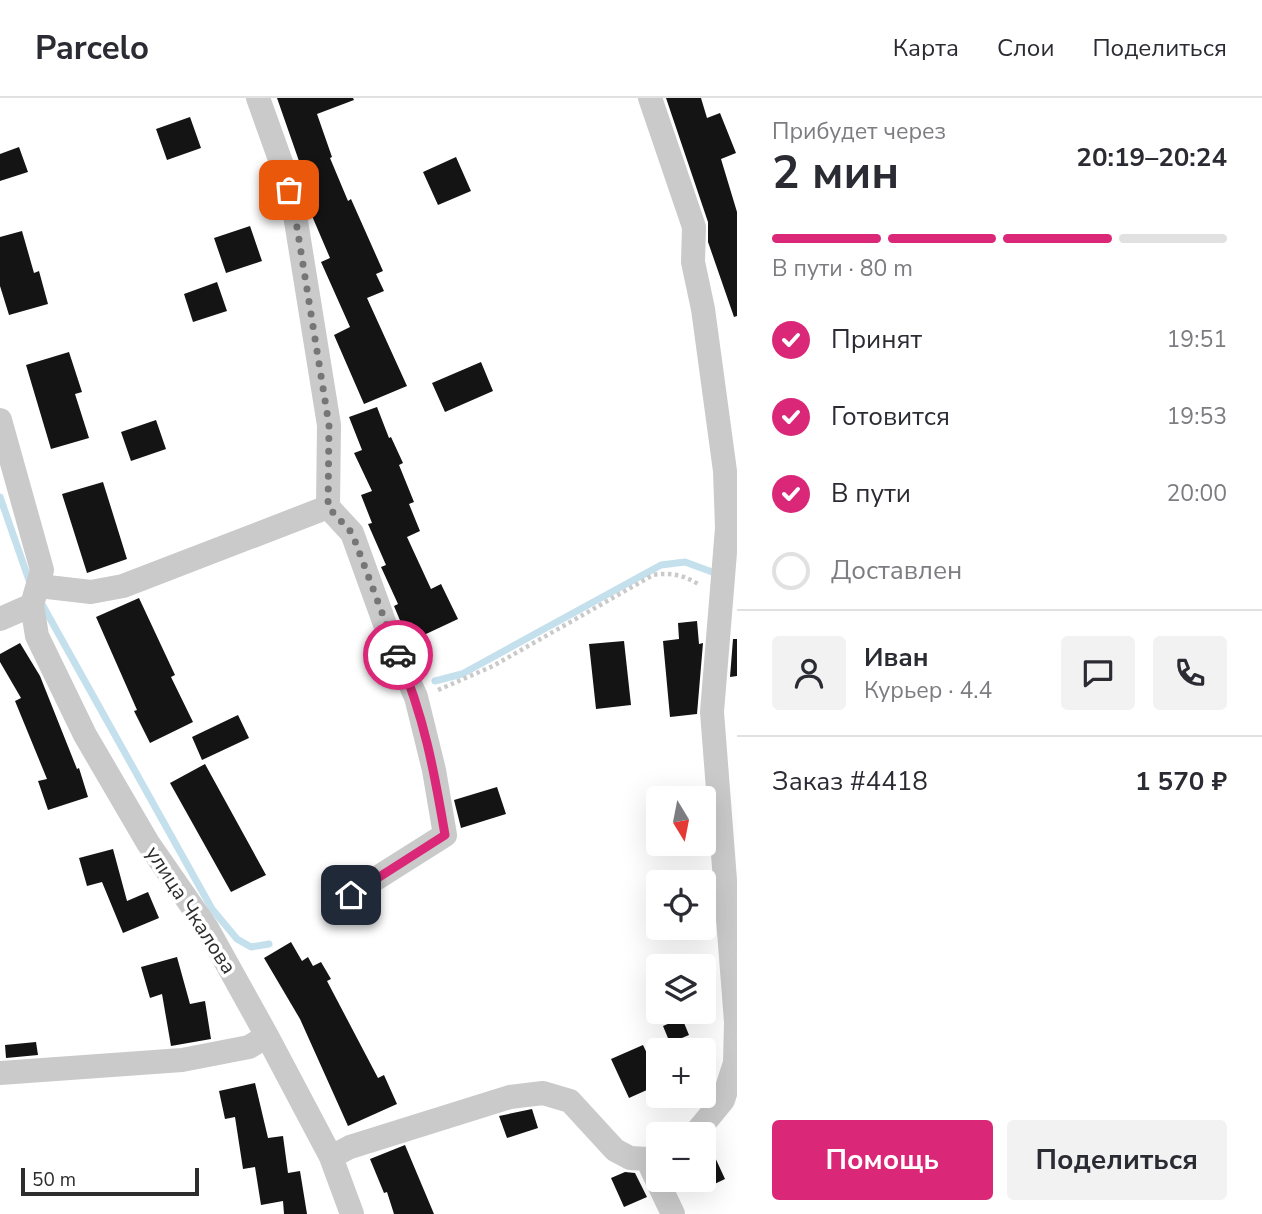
<!DOCTYPE html>
<html lang="ru">
<head>
<meta charset="utf-8">
<style>
	:root { --surface:#fff; --page:#f2f2f3; --text:#2b2b33; --muted:#7c7c81; --line:#e1e1e2; --accent:#db2777 }
	body { margin:0; font-family:"Nunito Sans",sans-serif; background:var(--page); color:var(--text); height:100vh; display:flex; flex-direction:column; font-size:26px; white-space:nowrap }
	* { box-sizing:border-box; margin:0 }
	p { font-size:23px; color:var(--muted) }
	.icon { flex:none; width:38px; height:38px; fill:none; stroke:currentColor; stroke-width:2; stroke-linecap:round; stroke-linejoin:round }
	.map { position:relative; flex:1; overflow:hidden }
	.details { display:flex; flex-direction:column; background:var(--surface); width:525px }
	.details>* { flex:none }
	.needle { width:46px; rotate:170deg }
	.buttons { position:absolute; left:646px; top:688px; display:grid; gap:14px }
	.buttons a { display:grid; place-items:center; width:70px; height:70px; border-radius:7px; background:var(--surface); box-shadow:0 7px 28px #0002; font-size:35px }
	.scale { position:absolute; left:21px; bottom:18px; width:178px; box-sizing:border-box; padding-left:7px; border:4px solid #2d2d2d; border-top:0; font-size:19px; line-height:24px; white-space:nowrap; color:#2d2d2d; -webkit-text-stroke:5px #fff; paint-order:stroke }
	.pin { position:absolute; display:grid; place-items:center; width:60px; height:60px; color:#fff; margin:-30px; border-radius:14px; box-shadow:0 4px 10px #0006 }
	.courier { position:absolute; display:grid; place-items:center; width:70px; height:70px; margin:-35px; border:5px solid #db2777; border-radius:50%; background:#fff; color:#222; box-shadow:0 2px 9px #0007 }
	.head em { font-style:normal; font-weight:700 }
	.head div { display:flex; flex-direction:column-reverse }
	.head { display:flex; align-items:center; justify-content:space-between; height:119px; padding:0 35px }
	h1 { font-size:46px; font-weight:700; line-height:52px }
	.bar { display:grid; grid-template-columns:repeat(4,1fr); gap:10px 7px; align-content:center; height:84px; padding:0 35px }
	.bar i { height:9px; border-radius:5px; background:var(--line) }
	.bar .active { background:var(--accent) }
	.bar p { grid-column:span 4 }
	.line { display:flex; align-items:center; gap:18px; padding:0 35px; border-top:2px solid var(--line) }
	.line div { flex:1 }
	.round { display:grid; place-items:center; flex:none; width:74px; height:74px; border-radius:7px; background:var(--page) }
	ol { padding:0 35px; list-style:none }
	li { display:flex; align-items:center; gap:21px; height:77px }
	li p { margin-inline-start:auto }
	li .icon { padding:7px; border-radius:50%; background:var(--accent); color:#fff; stroke-width:4 }
	li:last-child { color:var(--muted) }
	li i { width:38px; height:38px; border:4px solid var(--line); border-radius:50% }
	.primary-button { display:flex; gap:14px; margin-top:auto; padding:14px 35px }
	.primary-button a { flex:1; height:80px; border-radius:7px; background:var(--accent); color:#fff; font-size:28px; font-weight:700; line-height:80px; text-align:center }
	.primary-button a+a { background:var(--page); color:var(--text) }
	header { display:flex; align-items:center; gap:42px; box-sizing:border-box; height:98px; padding:0 35px; background:var(--surface); border-bottom:2px solid var(--line) }
	header strong { font-size:33px }
	nav { display:flex; gap:38px; margin-inline-start:auto; font-size:24px }
	main { display:flex; flex:1; min-height:0 }
	.map>svg:first-child { display:block }
</style>
</head>
<body>
<header>
<strong>Parcelo</strong>
<nav><a>Карта</a><a>Слои</a><a>Поделиться</a></nav>
</header>
<main>
<div class="map">
<svg width="737" height="1116" viewBox="0 0 737 1116">
	<rect width="100%" height="100%" fill="#fff"/>
	<g fill="none" stroke-linecap="round" stroke-linejoin="round">
		<path stroke="#c5e0ed" stroke-width="7" d="M0 399 30 485
			M43 508 212 811 237 841 251 849 269 846
			M435 583 462 576 661 467 685 464 715 475"/>
	</g>
	<path fill="#141414" d="M277 0H353L354 2 317 16 332 59 330 60 348 103 351 101 383 173 376 176 384 193 367 200 407 288 364 306 334 237 350 229 321 164 330 160 309 111 303 87 307 86Z
		M666 0H701L707 20 720 15 736 55 721 61 737 114V218L734 219 708 144V124Z
		M190 19 201 50 167 62 156 31Z
		M19 49 28 74 0 83V56Z
		M456 59 471 93 438 107 423 74Z
		M250 128 262 163 226 175 214 140Z
		M22 133 34 175 39 173 48 206 9 217 0 188V139Z
		M217 184 227 213 193 224 184 196Z
		M69 254 82 294 75 296 89 340 51 351 26 267Z
		M481 264 493 293 445 314 432 285Z
		M377 309 389 340 391 339 403 365 399 367 414 404 409 406 420 433 407 439 431 491 441 486 458 521 409 544 394 508 398 506 381 469 386 467 368 426 372 425 361 397 372 393 354 355 362 352 349 319Z
		M156 322 166 351 131 363 121 334Z
		M103 384 127 461 87 475 62 396Z
		M139 500 175 577 171 579 193 624 150 645 134 613 137 612 96 519Z
		M697 523 699 546 703 545 697 616 670 619 663 543 679 541 678 525Z
		M733 541H737V578L730 579Z
		M624 543 631 607 596 611 589 546Z
		M20 545 40 578 77 671 79 670 88 699 48 712 38 683 47 681 15 603 21 600 0 564V556Z
		M238 617 249 640 202 662 192 639Z
		M205 666 266 777 231 794 170 685Z
		M497 689 506 716 461 730 454 702Z
		M113 751 127 803 148 794 159 820 123 835 102 784 87 788 79 760Z
		M291 844 302 863 308 859 313 868 321 864 331 881 327 883 378 980 384 977 397 1006 348 1028 300 921 264 860Z
		M177 859 190 906 205 903 211 941 171 948 162 896 150 900 141 869Z
		M682 920 689 937 670 945 663 928Z
		M36 944 38 957 6 960 5 947Z
		M643 947 658 979V987L629 1000 611 961Z
		M255 985 268 1040 283 1038 288 1075 300 1073 307 1116H284L283 1103 261 1107 255 1069 243 1071 235 1019 225 1021 219 993Z
		M532 1011 538 1030 507 1040 499 1018Z
		M708 1044 725 1081 704 1091V1048Z
		M405 1047 434 1116H394L387 1094 384 1095 370 1061Z
		M625 1074 635 1075 647 1099 624 1109 611 1080Z"/>
	<g fill="none" stroke-linecap="round" stroke-linejoin="round">
		<path stroke="#cacaca" stroke-width="4.5" stroke-dasharray="3.5 3.5" stroke-linecap="butt" d="M438 592 493 568 653 477C669 474 684 477 698 486"/>
		<path stroke="#cacaca" stroke-width="24" d="M258 0 282 67 295 117 329 327 328 409 352 435 391 543 416 599 434 672 445 737 350 797
			M650 0 694 129 693 164 703 211 725 373 727 430 712 614 736 924 735 965 723 1002 695 1036
			M0 322 42 472 32 507 37 538 85 637 148 745 207 830 267 938 331 1059 352 1116
			M39 488 91 494 123 488 328 409
			M0 521 32 507
			M0 975 182 962 249 949 267 938
			M331 1059 350 1049 510 999 543 995 570 1003 615 1052 630 1060 647 1061 658 1057
			M647 1061 673 1116"/>
	</g>
	<g fill="none" stroke-linecap="round" stroke-linejoin="round">
		<path stroke="#767676" stroke-width="7" stroke-dasharray="0 12.6" d="M289 92 295 117 329 327 328 409 352 435 398 557"/>
		<path stroke="#db2777" stroke-width="9" d="M351 797 445 737C434 672 424 618 398 557"/>
	</g>
	<g text-anchor="middle" dominant-baseline="central" stroke-width="7" stroke-linejoin="round" paint-order="stroke">
		<g font-size="21" fill="#2d2d2d" stroke="#fff">
			<text transform="translate(191 812) rotate(57)">улица Чкалова</text>
		</g>
	</g>
</svg>
<div class="buttons">
<a><svg class="needle" viewBox="-14 -14 28 28"><path d="M0-13l5 13h-10z" fill="#e53935"/><path d="M0 13l5-13h-10z" fill="#7c7c81"/></svg></a>
<a><svg class="icon" aria-label="locate" viewBox="0 0 24 24"><circle cx="12" cy="12" r="6"/><path d="M12 2v4M12 18v4M2 12h4M18 12h4"/></svg></a>
<a><svg class="icon" aria-label="layers" viewBox="0 0 24 24"><path d="M12 4l9 5-9 5-9-5zM3 14l9 5 9-5"/></svg></a>
<a>+</a>
<a>−</a>
</div>
<div class="scale">50 m</div>
<div class="pin" style="left:289px;top:92px;background:#ea580c"><svg class="icon" aria-label="bag" viewBox="0 0 24 24"><path d="M5 8h14l-1 12H6zM9 8a3 3 0 0 1 6 0"/></svg></div>
<div class="pin" style="left:351px;top:797px;background:#1f2937"><svg class="icon" aria-label="home" viewBox="0 0 24 24"><path d="M3 11l9-7 9 7M6 9v11h12V9"/></svg></div>
<div class="courier" style="left:398px;top:557px"><svg class="icon" aria-label="car" viewBox="0 0 24 24"><path d="M5 17H2v-5l4-1 3-4h7l3 4 3 1v5h-3M9 17h6M6 11h13"/><circle cx="7" cy="17" r="2"/><circle cx="17" cy="17" r="2"/></svg></div>
</div>
<section class="details">
<div class="head"><div><h1>2 мин</h1><p>Прибудет через</p></div><em>20:19–20:24</em></div>
<div class="bar"><i class="active"></i><i class="active"></i><i class="active"></i><i></i><p>В пути · 80 m</p></div>
<ol>
<li><svg class="icon" aria-label="check" viewBox="0 0 24 24"><path d="M5 12l5 5 9-10"/></svg>Принят<p>19:51</p></li>
<li><svg class="icon" aria-label="check" viewBox="0 0 24 24"><path d="M5 12l5 5 9-10"/></svg>Готовится<p>19:53</p></li>
<li><svg class="icon" aria-label="check" viewBox="0 0 24 24"><path d="M5 12l5 5 9-10"/></svg>В пути<p>20:00</p></li>
<li><i></i>Доставлен</li>
</ol>
<div class="line" style="height:126px"><a class="round"><svg class="icon" aria-label="person" viewBox="0 0 24 24"><circle cx="12" cy="8" r="4"/><path d="M4 21q1-7 8-7t8 7"/></svg></a><div><b>Иван</b><p>Курьер · 4.4</p></div><a class="round"><svg class="icon" aria-label="chat" viewBox="0 0 24 24"><path d="M4 5h16v11H9l-5 4z"/></svg></a><a class="round"><svg class="icon" aria-label="phone" viewBox="0 0 24 24"><path d="M5 4h4l2 5-3 2q2 4 5 5l2-3 5 2v4C11 20 4 13 5 4z"/></svg></a></div>
<div class="line" style="height:91px"><div>Заказ #4418</div><b>1 570 ₽</b></div>
<div class="primary-button"><a>Помощь</a><a>Поделиться</a></div>
</section>
</main>
</body>
</html>
